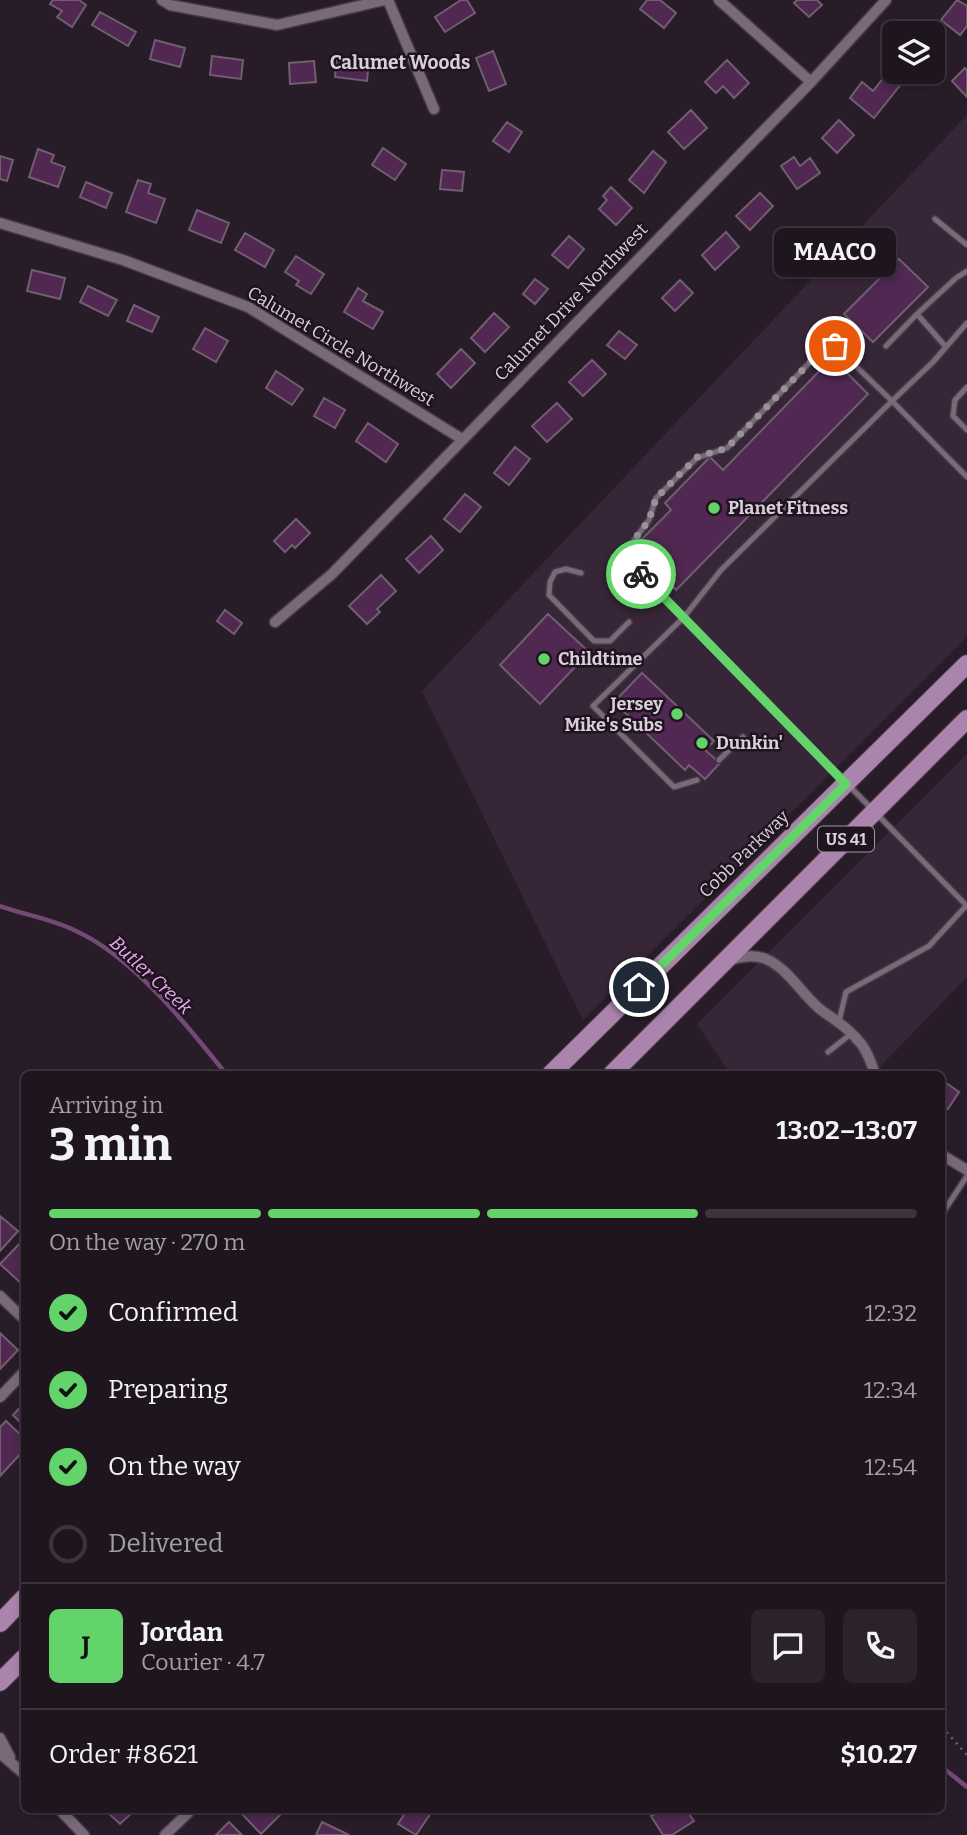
<!DOCTYPE html>
<html lang="en">
<head>
<meta charset="utf-8">
<style>
	:root { --surface:#1f151f; --page:#2c222c; --text:#f1f3f6; --muted:#a19fa4; --line:#3c343d; --accent:#62d469 }
	body { margin:0; font-family:Bitter,serif; background:var(--page); color:var(--text); height:100vh; display:flex; flex-direction:column; font-size:26px; white-space:nowrap }
	* { box-sizing:border-box; margin:0 }
	p { font-size:23px; color:var(--muted) }
	.icon { flex:none; width:38px; height:38px; fill:none; stroke:currentColor; stroke-width:2; stroke-linecap:round; stroke-linejoin:round }
	.map { position:relative; flex:1; overflow:hidden }
	.drawer { position:absolute; left:21px; top:1071px; width:924px; height:742px; display:flex; flex-direction:column; background:var(--surface); border-radius:10px; box-shadow:0 4px 10px #0003,0 0 0 2px var(--line) }
	.drawer>* { flex:none }
	.fabs { position:absolute; left:882px; top:21px; display:grid; gap:14px }
	.fabs a { display:grid; place-items:center; width:63px; height:63px; border-radius:10px; background:var(--surface); box-shadow:0 4px 10px #0003,0 0 0 2px var(--line); font-size:35px }
	.pin { position:absolute; display:grid; place-items:center; width:60px; height:60px; color:#fff; margin:-30px; border:4px solid #fff; border-radius:50%; box-shadow:0 2px 7px #0007 }
	.courier { position:absolute; display:grid; place-items:center; width:70px; height:70px; margin:-35px; border:5px solid #62d469; border-radius:50%; background:#fff; color:#222; box-shadow:0 2px 9px #0007 }
	.bubble { position:absolute; height:49px; border-radius:10px; background:var(--surface); box-shadow:0 4px 10px #0003,0 0 0 2px var(--line); font-size:23px; font-weight:700; line-height:49px; text-align:center }
	.summary em { font-style:normal; font-weight:700 }
	.summary div { display:flex; flex-direction:column-reverse }
	.summary { display:flex; align-items:center; justify-content:space-between; height:119px; padding:0 28px }
	h1 { font-size:46px; font-weight:700; line-height:52px }
	.bar { display:grid; grid-template-columns:repeat(4,1fr); gap:10px 7px; align-content:center; height:84px; padding:0 28px }
	.bar i { height:9px; border-radius:5px; background:var(--line) }
	.bar .selected { background:var(--accent) }
	.bar p { grid-column:span 4 }
	.line { display:flex; align-items:center; gap:18px; padding:0 28px; border-top:2px solid var(--line) }
	.line div { flex:1 }
	.round { display:grid; place-items:center; flex:none; width:74px; height:74px; border-radius:10px; background:var(--page) }
	ol { padding:0 28px; list-style:none }
	li { display:flex; align-items:center; gap:21px; height:77px }
	li p { margin-inline-start:auto }
	li .icon { padding:7px; border-radius:50%; background:var(--accent); color:#111; stroke-width:4 }
	li:last-child { color:var(--muted) }
	li i { width:38px; height:38px; border:4px solid var(--line); border-radius:50% }
	.map>svg:first-child { display:block }
</style>
</head>
<body>
<div class="map">
<svg width="967" height="1835" viewBox="0 0 967 1835">
	<rect width="100%" height="100%" fill="#291c29"/>
	<path fill="#372638" d="M967 115V637L583 1020 422 691Z
		M967 754V977L873 1074H730L697 1024Z"/>
	<g fill="none" stroke-linecap="round" stroke-linejoin="round">
		<path stroke="#734975" stroke-width="4.5" d="M0 906C25 915 52 919 76 931 133 957 188 1026 226 1074
			M942 1767 967 1787"/>
	</g>
	<path fill="#502852" stroke="#6f5f6f" stroke-width="2" d="M53 0H79L86 5 72 27 57 17 62 11 50 4Z
		M461 0H467L475 13 445 32 435 17Z
		M647 0H660L676 13 664 28 640 9Z
		M797 0H817L822 5 809 17 794 3Z
		M957 0 967 6V26L960 35 941 20Z
		M100 12 136 32 128 46 92 25Z
		M155 40 185 48 180 67 150 59Z
		M493 51 506 84 489 91 476 58Z
		M212 56 243 60 241 79 210 75Z
		M337 57 369 61 367 81 335 77Z
		M727 60 749 83 734 98 723 86 716 93 705 82Z
		M314 61 316 82 290 84 289 63Z
		M965 68 967 70V97L952 81Z
		M888 72 902 83 874 118 850 98 862 82 873 91Z
		M691 110 707 128 684 149 668 132Z
		M839 120 854 135 837 153 822 138Z
		M507 122 522 132 509 152 493 141Z
		M383 148 406 164 395 180 372 165Z
		M38 149 54 155 51 162 65 167 58 187 29 177Z
		M653 151 666 162 644 193 629 180Z
		M0 156 13 160 7 181 0 179Z
		M794 157 800 166 810 158 820 173 797 189 781 166Z
		M442 170 464 172 462 191 440 189Z
		M138 180 151 184 148 193 165 199 156 223 126 212Z
		M86 182 112 193 106 208 80 197Z
		M611 187 632 208 616 225 599 209 607 200 603 196Z
		M760 193 773 206 750 230 736 216Z
		M197 210 229 223 221 243 189 230Z
		M726 232 739 247 715 270 702 255Z
		M245 233 274 250 265 267 235 250Z
		M569 236 584 249 568 268 552 255Z
		M296 256 324 274 311 294 296 285 299 281 285 272Z
		M899 259 928 287 873 342 844 314Z
		M32 270 65 278 60 299 27 291Z
		M535 279 548 289 535 304 523 294Z
		M680 280 693 293 675 311 662 298Z
		M88 286 117 300 108 316 80 302Z
		M358 288 367 294 363 301 383 312 373 329 344 312Z
		M134 305 159 317 152 332 127 321Z
		M494 313 509 327 485 352 471 338Z
		M205 328 228 341 216 362 193 349Z
		M619 331 637 345 625 359 607 345Z
		M461 349 475 363 451 388 437 374Z
		M832 358 868 394 676 590 633 548 671 510 665 503 710 457 723 470Z
		M592 360 606 374 583 396 569 382Z
		M276 371 303 389 292 405 266 388Z
		M324 398 345 410 335 428 314 416Z
		M557 403 572 419 547 442 532 426Z
		M368 423 398 444 386 462 356 441Z
		M515 447 530 459 509 485 494 473Z
		M465 494 481 507 460 532 444 519Z
		M296 519 310 533 295 548 292 545 285 552 274 541Z
		M431 536 443 550 419 573 406 559Z
		M381 575 396 591 377 609 380 612 367 624 349 606Z
		M225 610 242 623 234 634 217 621Z
		M548 614 589 652 540 704 500 665Z
		M642 673 714 741 705 750 720 763 705 779 689 765 685 770 614 702Z
		M942 1080 959 1092 948 1109 942 1104Z
		M0 1216 18 1231 0 1251Z
		M24 1239V1286L0 1264Z
		M0 1333 18 1350 0 1369Z
		M24 1403V1426L13 1415Z
		M6 1421 24 1438V1450L0 1476V1427Z
		M105 1810H135L120 1824Z
		M244 1810H282L284 1811 261 1834 241 1813Z
		M407 1810H433L416 1835 398 1824Z
		M662 1810H686L694 1821 672 1835H663L651 1816Z
		M229 1822 242 1835H216Z
		M322 1822 349 1835H316Z"/>
	<g fill="none" stroke-linecap="round" stroke-linejoin="round">
		<g stroke="#453a45" stroke-width="8">
			<path id="lane" d="M935 219 967 245
				M967 323 933 362 892 401 967 477
				M886 346 917 314
				M946 347 917 314 956 278 967 271
				M967 387 955 400 953 416 967 430
				M581 573 566 569 555 572 550 582 549 595 594 641H610L629 622
				M719 760 743 737
				M697 780 674 787 593 706 684 617 721 570 892 401 835 346 816 356 727 448 697 458 656 498 649 520 623 555C738 672 852 790 967 906
				M839 1021 846 992 929 946 966 906
				M828 1052 852 1033
				M942 1214 967 1176"/>
		</g>
		<g stroke="#453a45" stroke-width="13">
			<path id="street" d="M162 0 170 5 277 25 385 0
				M388 0 434 109
				M719 0 811 82
				M0 223 123 260 248 307 462 439
				M275 622 332 574 811 82 886 0
				M729 960C741 957 753 954 766 959 789 969 802 995 821 1010 836 1021 850 1029 862 1045 868 1053 872 1065 875 1074
				M942 1155 967 1170
				M0 1296 24 1319
				M0 1397 24 1372
				M0 1738 10 1757
				M0 1753 24 1774
				M60 1810 84 1835
				M165 1835 191 1810"/>
		</g>
		<g stroke="#453a45" stroke-width="20">
			<path id="primary" d="M551 1074 967 664
				M612 1074 967 719
				M0 1623 24 1598
				M0 1682 24 1658"/>
		</g>
		<path stroke="#6c606c" stroke-width="2.5" stroke-dasharray="2 5" stroke-linecap="butt" d="M711 1074 715 1071 722 1074
			M942 1727 967 1755"/>
		<use href="#lane" stroke="#796979" stroke-width="5"/>
		<use href="#street" stroke="#796979" stroke-width="10"/>
		<use href="#primary" stroke="#aa84ac" stroke-width="18"/>
	</g>
	<g fill="none" stroke-linecap="round" stroke-linejoin="round">
		<path stroke="#9b909b" stroke-width="7" stroke-dasharray="0 12.6" d="M641 574 623 555 649 520 656 498 697 457 727 448 816 356 835 346"/>
		<path stroke="#62d469" stroke-width="9" d="M639 987 846 784 641 574"/>
	</g>
	<g fill="#62d469" stroke="#1f1320" stroke-width="2.5">
		<circle cx="714" cy="508" r="7"/>
		<circle cx="544" cy="659" r="7"/>
		<circle cx="677" cy="714" r="7"/>
		<circle cx="702" cy="743" r="7"/>
	</g>
	<g text-anchor="middle" dominant-baseline="central" stroke-width="5" stroke-linejoin="round" paint-order="stroke">
		<rect fill="#1f1320" stroke="#a097a1" stroke-width="2" x="818" y="826.5" width="56" height="25" rx="5"/>
		<g font-size="16" font-weight="bold" fill="#d8cfd8">
			<text x="846" y="839">US 41</text>
		</g>
		<g font-size="18" fill="#d8cfd8" stroke="#1f1320">
			<text transform="translate(571 302) rotate(-46)">Calumet Drive Northwest</text>
			<text transform="translate(341 346) rotate(31)">Calumet Circle Northwest</text>
			<text transform="translate(744 854) rotate(-44)">Cobb Parkway</text>
		</g>
		<g font-size="18" font-weight="bold" fill="#d8cfd8" stroke="#1f1320" text-anchor="start">
			<text x="728" y="508">Planet Fitness</text>
			<text x="558" y="659">Childtime</text>
			<text x="663" y="704" text-anchor="end">Jersey<tspan x="663" dy="21">Mike's Subs</tspan></text>
			<text x="716" y="743">Dunkin'</text>
		</g>
		<g font-size="19" font-weight="bold" fill="#d8cfd8" stroke="#1f1320">
			<text x="400" y="62">Calumet Woods</text>
		</g>
		<g font-size="19" font-style="italic" fill="#eaaaee" stroke="#1f1320">
			<text transform="translate(151 975) rotate(43)">Butler Creek</text>
		</g>
	</g>
</svg>
<div class="fabs">
<a><svg class="icon" aria-label="layers" viewBox="0 0 24 24"><path d="M12 4l9 5-9 5-9-5zM3 14l9 5 9-5"/></svg></a>
</div>
<div class="pin" style="left:835px;top:346px;background:#ea580c"><svg class="icon" aria-label="bag" viewBox="0 0 24 24"><path d="M5 8h14l-1 12H6zM9 8a3 3 0 0 1 6 0"/></svg></div>
<div class="pin" style="left:639px;top:987px;background:#1f2937"><svg class="icon" aria-label="home" viewBox="0 0 24 24"><path d="M3 11l9-7 9 7M6 9v11h12V9"/></svg></div>
<div class="courier" style="left:641px;top:574px"><svg class="icon" aria-label="bike" viewBox="0 0 24 24"><circle cx="6" cy="16" r="4"/><circle cx="18" cy="16" r="4"/><path d="M6 16l4-8h5l3 8M10 8l3 8H6M13 5h3"/></svg></div>
<div class="bubble" style="left:774px;top:228px;width:122px">MAACO</div>
<section class="drawer">
<div class="summary"><div><h1>3 min</h1><p>Arriving in</p></div><em>13:02–13:07</em></div>
<div class="bar"><i class="selected"></i><i class="selected"></i><i class="selected"></i><i></i><p>On the way · 270 m</p></div>
<ol>
<li><svg class="icon" aria-label="check" viewBox="0 0 24 24"><path d="M5 12l5 5 9-10"/></svg>Confirmed<p>12:32</p></li>
<li><svg class="icon" aria-label="check" viewBox="0 0 24 24"><path d="M5 12l5 5 9-10"/></svg>Preparing<p>12:34</p></li>
<li><svg class="icon" aria-label="check" viewBox="0 0 24 24"><path d="M5 12l5 5 9-10"/></svg>On the way<p>12:54</p></li>
<li><i></i>Delivered</li>
</ol>
<div class="line" style="height:126px"><b class="round" style="background:var(--accent);color:#111">J</b><div><b>Jordan</b><p>Courier · 4.7</p></div><a class="round"><svg class="icon" aria-label="chat" viewBox="0 0 24 24"><path d="M4 5h16v11H9l-5 4z"/></svg></a><a class="round"><svg class="icon" aria-label="phone" viewBox="0 0 24 24"><path d="M5 4h4l2 5-3 2q2 4 5 5l2-3 5 2v4C11 20 4 13 5 4z"/></svg></a></div>
<div class="line" style="height:91px"><div>Order #8621</div><b>$10.27</b></div>
</section>
</div>
</body>
</html>
